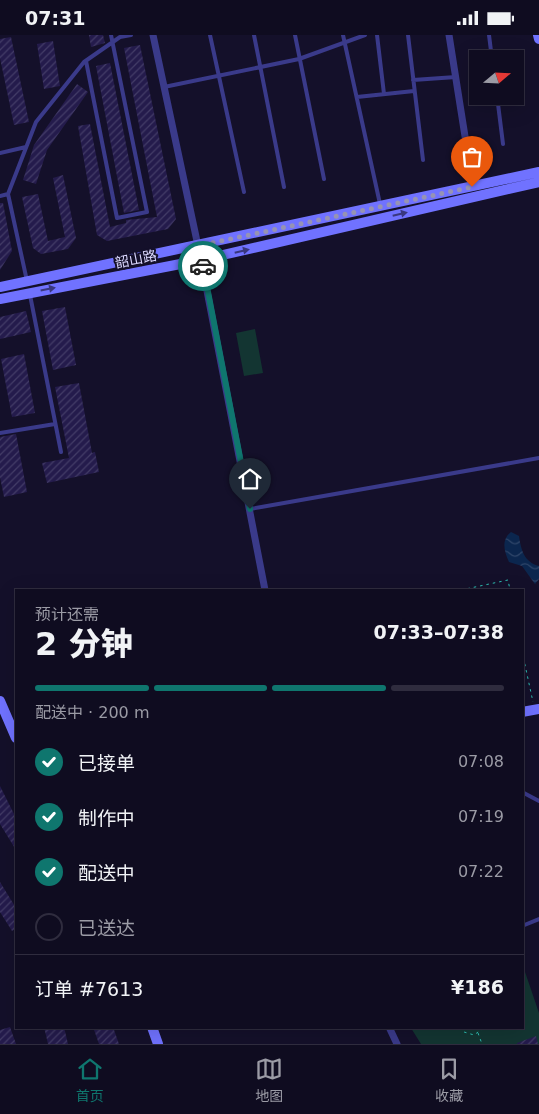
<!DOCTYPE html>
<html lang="zh">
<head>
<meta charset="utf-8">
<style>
	:root { --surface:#0f0c20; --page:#1d1a2d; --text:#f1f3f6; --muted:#9b9ba5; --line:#2f2c3e; --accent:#0f766e }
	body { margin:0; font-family:"DejaVu Sans","Noto Sans SC",sans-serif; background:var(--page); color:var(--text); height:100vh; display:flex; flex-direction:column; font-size:19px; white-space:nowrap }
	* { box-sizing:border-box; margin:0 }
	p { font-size:16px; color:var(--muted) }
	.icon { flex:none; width:28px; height:28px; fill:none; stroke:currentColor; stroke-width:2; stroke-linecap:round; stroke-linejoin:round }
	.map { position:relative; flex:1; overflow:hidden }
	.side { position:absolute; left:15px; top:554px; width:509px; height:440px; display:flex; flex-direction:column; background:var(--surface); border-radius:0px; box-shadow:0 5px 20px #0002,0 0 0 1px var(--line) }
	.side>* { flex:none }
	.needle { width:32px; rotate:71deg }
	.tools { position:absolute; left:469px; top:15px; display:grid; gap:10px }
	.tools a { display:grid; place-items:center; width:55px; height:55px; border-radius:0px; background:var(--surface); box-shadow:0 5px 20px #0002,0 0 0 1px var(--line); font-size:25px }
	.pin { position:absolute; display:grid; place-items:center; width:42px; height:42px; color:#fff; margin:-51px -21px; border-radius:50% 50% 50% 0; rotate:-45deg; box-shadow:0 0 5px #0007 }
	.pin .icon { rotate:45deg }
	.courier { position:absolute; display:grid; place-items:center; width:50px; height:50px; margin:-25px; border:4px solid #0f766e; border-radius:50%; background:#fff; color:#222; box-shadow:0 1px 6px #0007 }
	.head em { font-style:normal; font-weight:800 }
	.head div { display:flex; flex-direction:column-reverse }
	.head { display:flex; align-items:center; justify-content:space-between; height:85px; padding:0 20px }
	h1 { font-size:32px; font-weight:800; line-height:38px }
	.bar { display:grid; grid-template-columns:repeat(4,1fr); gap:8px 5px; align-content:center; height:60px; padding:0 20px }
	.bar i { height:6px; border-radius:4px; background:var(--line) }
	.bar .selected { background:var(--accent) }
	.bar p { grid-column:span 4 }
	.line { display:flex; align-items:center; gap:12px; padding:0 20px; border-top:1px solid var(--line) }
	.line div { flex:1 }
	ol { padding:0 20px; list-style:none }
	li { display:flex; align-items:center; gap:15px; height:55px }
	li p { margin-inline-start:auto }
	li .icon { padding:5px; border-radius:50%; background:var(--accent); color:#fff; stroke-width:4 }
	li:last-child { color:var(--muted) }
	li i { width:28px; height:28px; border:2px solid var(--line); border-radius:50% }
	.status { display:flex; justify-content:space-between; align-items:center; height:35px; padding:0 25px; background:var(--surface); direction:ltr }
	.status svg { height:14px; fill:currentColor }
	.tab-bar { display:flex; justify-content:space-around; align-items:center; height:70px; border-top:1px solid var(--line); background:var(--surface); font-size:14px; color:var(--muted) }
	.tab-bar a { display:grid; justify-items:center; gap:2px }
	.tab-bar .selected { color:var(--accent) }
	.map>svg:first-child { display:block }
</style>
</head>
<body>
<div class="status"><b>07:31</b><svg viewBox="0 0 49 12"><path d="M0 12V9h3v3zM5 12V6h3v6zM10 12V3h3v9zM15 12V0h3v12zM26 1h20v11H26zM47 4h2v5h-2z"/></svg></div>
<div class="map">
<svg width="539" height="1009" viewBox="0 0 539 1009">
	<defs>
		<pattern id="water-waves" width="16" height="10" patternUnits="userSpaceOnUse" patternTransform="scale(1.25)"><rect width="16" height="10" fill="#0b264e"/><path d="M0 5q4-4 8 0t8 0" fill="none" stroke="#2e4569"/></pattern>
		<pattern id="building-hatch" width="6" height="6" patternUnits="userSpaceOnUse" patternTransform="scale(1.25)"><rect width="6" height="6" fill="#241b4c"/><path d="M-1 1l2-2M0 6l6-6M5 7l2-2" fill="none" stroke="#433c67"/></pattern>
	</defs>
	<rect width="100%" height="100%" fill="#14102a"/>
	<path fill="#133532" d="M255 294 263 338 244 341 236 298Z
		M523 931 539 978V1009H421L411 993 522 992Z"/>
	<path fill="url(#water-waves)" d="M511 497 519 501C521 515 524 527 539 531V544L535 549 522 531 509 527C504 516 501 505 511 497Z"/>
	<path fill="url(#building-hatch)" d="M89 0H103L105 8 91 12Z
		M11 2 29 87 14 90 0 23V4Z
		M53 6 60 51 44 54 37 9Z
		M140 10 176 184 168 194 107 206 97 200 78 91 90 89 110 192 126 188V185L157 182 124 13Z
		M110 28 139 175 124 178 96 31Z
		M77 49 88 57 47 115 36 149 23 145 34 110Z
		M63 140 76 203 68 214 41 219 33 213 22 162 38 159 48 206 65 202 53 143Z
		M0 168H3L12 216 0 235Z
		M65 272 76 330 53 335 42 276Z
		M26 276 31 297 0 304V282Z
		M24 319 35 378 12 382 1 324Z
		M79 348 92 418 95 417 99 437 47 448 42 428 69 423 55 352Z
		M16 399 27 457 4 462 0 442V402Z
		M0 751 16 783V815L0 789Z
		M0 847 16 873V893L12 896 0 877Z
		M10 992 16 1009H0V995Z
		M44 992H64L68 1009H48Z
		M93 992H113L119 1009H99Z
		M536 1001 538 1009H517V1008Z"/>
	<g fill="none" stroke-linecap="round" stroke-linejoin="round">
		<path stroke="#2dbfb2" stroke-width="1" stroke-dasharray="2.5 4" stroke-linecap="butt" d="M461 555 508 545 510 555
			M522 616 533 667
			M460 992 464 997 474 1000 485 992
			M478 998 482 1009"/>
		<path stroke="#3a3a8a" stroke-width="4" d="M210 0 244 157
			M254 0 284 152
			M295 0 324 144
			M343 0 380 169
			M377 0 384 59
			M408 0 423 125
			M489 0 492 24
			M86 26 117 183 147 177 111 0
			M515 26 522 25
			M413 45 456 42
			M164 52 299 24 365 0
			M497 61 503 109
			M357 62 414 56
			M0 118 26 112
			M0 161 8 159
			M27 246 8 159 36 87 84 27 120 2 131 0
			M30 260 61 417
			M0 398 55 389
			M250 474 539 423
			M522 757 539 766
			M522 891 539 884"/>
		<path stroke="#3a3a8a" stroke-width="7" d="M153 0 201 225 265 555
			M449 0 473 152
			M389 992 397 1009"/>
		<path stroke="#7072ff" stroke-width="10" d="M538 0 539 4
			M0 252 539 137
			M0 264 201 225 539 147
			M0 666 16 703
			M522 677 539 674
			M152 992 158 1009"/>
	</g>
	<defs><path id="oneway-solid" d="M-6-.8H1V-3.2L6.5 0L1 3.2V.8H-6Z" transform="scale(1.25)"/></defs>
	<g fill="#39377f">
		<use href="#oneway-solid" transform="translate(400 179) rotate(-13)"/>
		<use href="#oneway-solid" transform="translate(242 216) rotate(-13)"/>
		<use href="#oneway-solid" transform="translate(48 254) rotate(-11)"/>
	</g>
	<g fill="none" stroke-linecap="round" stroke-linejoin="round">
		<path stroke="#9693b4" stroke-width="5" stroke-dasharray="0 9" d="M203 231 198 211 472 152"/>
		<path stroke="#0f766e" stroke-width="6" d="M203 231 250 474"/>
	</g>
	<g text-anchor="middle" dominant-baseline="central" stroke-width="4" stroke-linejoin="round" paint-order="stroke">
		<g font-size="14" fill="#dcd9ff" stroke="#14102a">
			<text transform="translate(136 224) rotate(-11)">韶山路</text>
		</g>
	</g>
</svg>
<div class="tools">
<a><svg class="needle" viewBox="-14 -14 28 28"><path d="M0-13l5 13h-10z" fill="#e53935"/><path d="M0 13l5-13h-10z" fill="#9b9ba5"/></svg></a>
</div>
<div class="pin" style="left:472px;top:152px;background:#ea580c"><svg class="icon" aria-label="bag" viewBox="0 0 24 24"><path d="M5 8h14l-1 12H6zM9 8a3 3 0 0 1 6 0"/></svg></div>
<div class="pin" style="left:250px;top:474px;background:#1f2937"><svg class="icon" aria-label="home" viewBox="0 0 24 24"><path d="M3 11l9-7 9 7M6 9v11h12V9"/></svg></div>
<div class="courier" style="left:203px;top:231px"><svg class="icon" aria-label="car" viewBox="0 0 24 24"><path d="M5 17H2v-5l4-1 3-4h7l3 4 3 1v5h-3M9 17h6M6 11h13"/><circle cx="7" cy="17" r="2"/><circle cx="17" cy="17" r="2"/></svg></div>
<section class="side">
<div class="head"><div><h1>2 分钟</h1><p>预计还需</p></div><em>07:33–07:38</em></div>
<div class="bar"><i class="selected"></i><i class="selected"></i><i class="selected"></i><i></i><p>配送中 · 200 m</p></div>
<ol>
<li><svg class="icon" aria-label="check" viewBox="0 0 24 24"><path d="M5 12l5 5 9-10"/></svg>已接单<p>07:08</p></li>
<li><svg class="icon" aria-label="check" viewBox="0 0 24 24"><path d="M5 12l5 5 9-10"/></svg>制作中<p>07:19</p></li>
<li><svg class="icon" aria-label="check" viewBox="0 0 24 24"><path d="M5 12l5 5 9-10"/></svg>配送中<p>07:22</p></li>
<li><i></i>已送达</li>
</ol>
<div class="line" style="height:65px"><div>订单 #7613</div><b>¥186</b></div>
</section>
</div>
<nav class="tab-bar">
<a class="selected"><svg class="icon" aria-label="home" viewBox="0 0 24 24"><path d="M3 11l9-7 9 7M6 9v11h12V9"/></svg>首页</a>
<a><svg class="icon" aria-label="map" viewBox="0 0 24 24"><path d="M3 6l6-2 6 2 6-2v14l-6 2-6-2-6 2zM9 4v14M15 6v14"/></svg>地图</a>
<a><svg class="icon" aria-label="saved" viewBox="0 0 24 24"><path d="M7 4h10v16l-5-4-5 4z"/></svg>收藏</a>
</nav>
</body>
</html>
